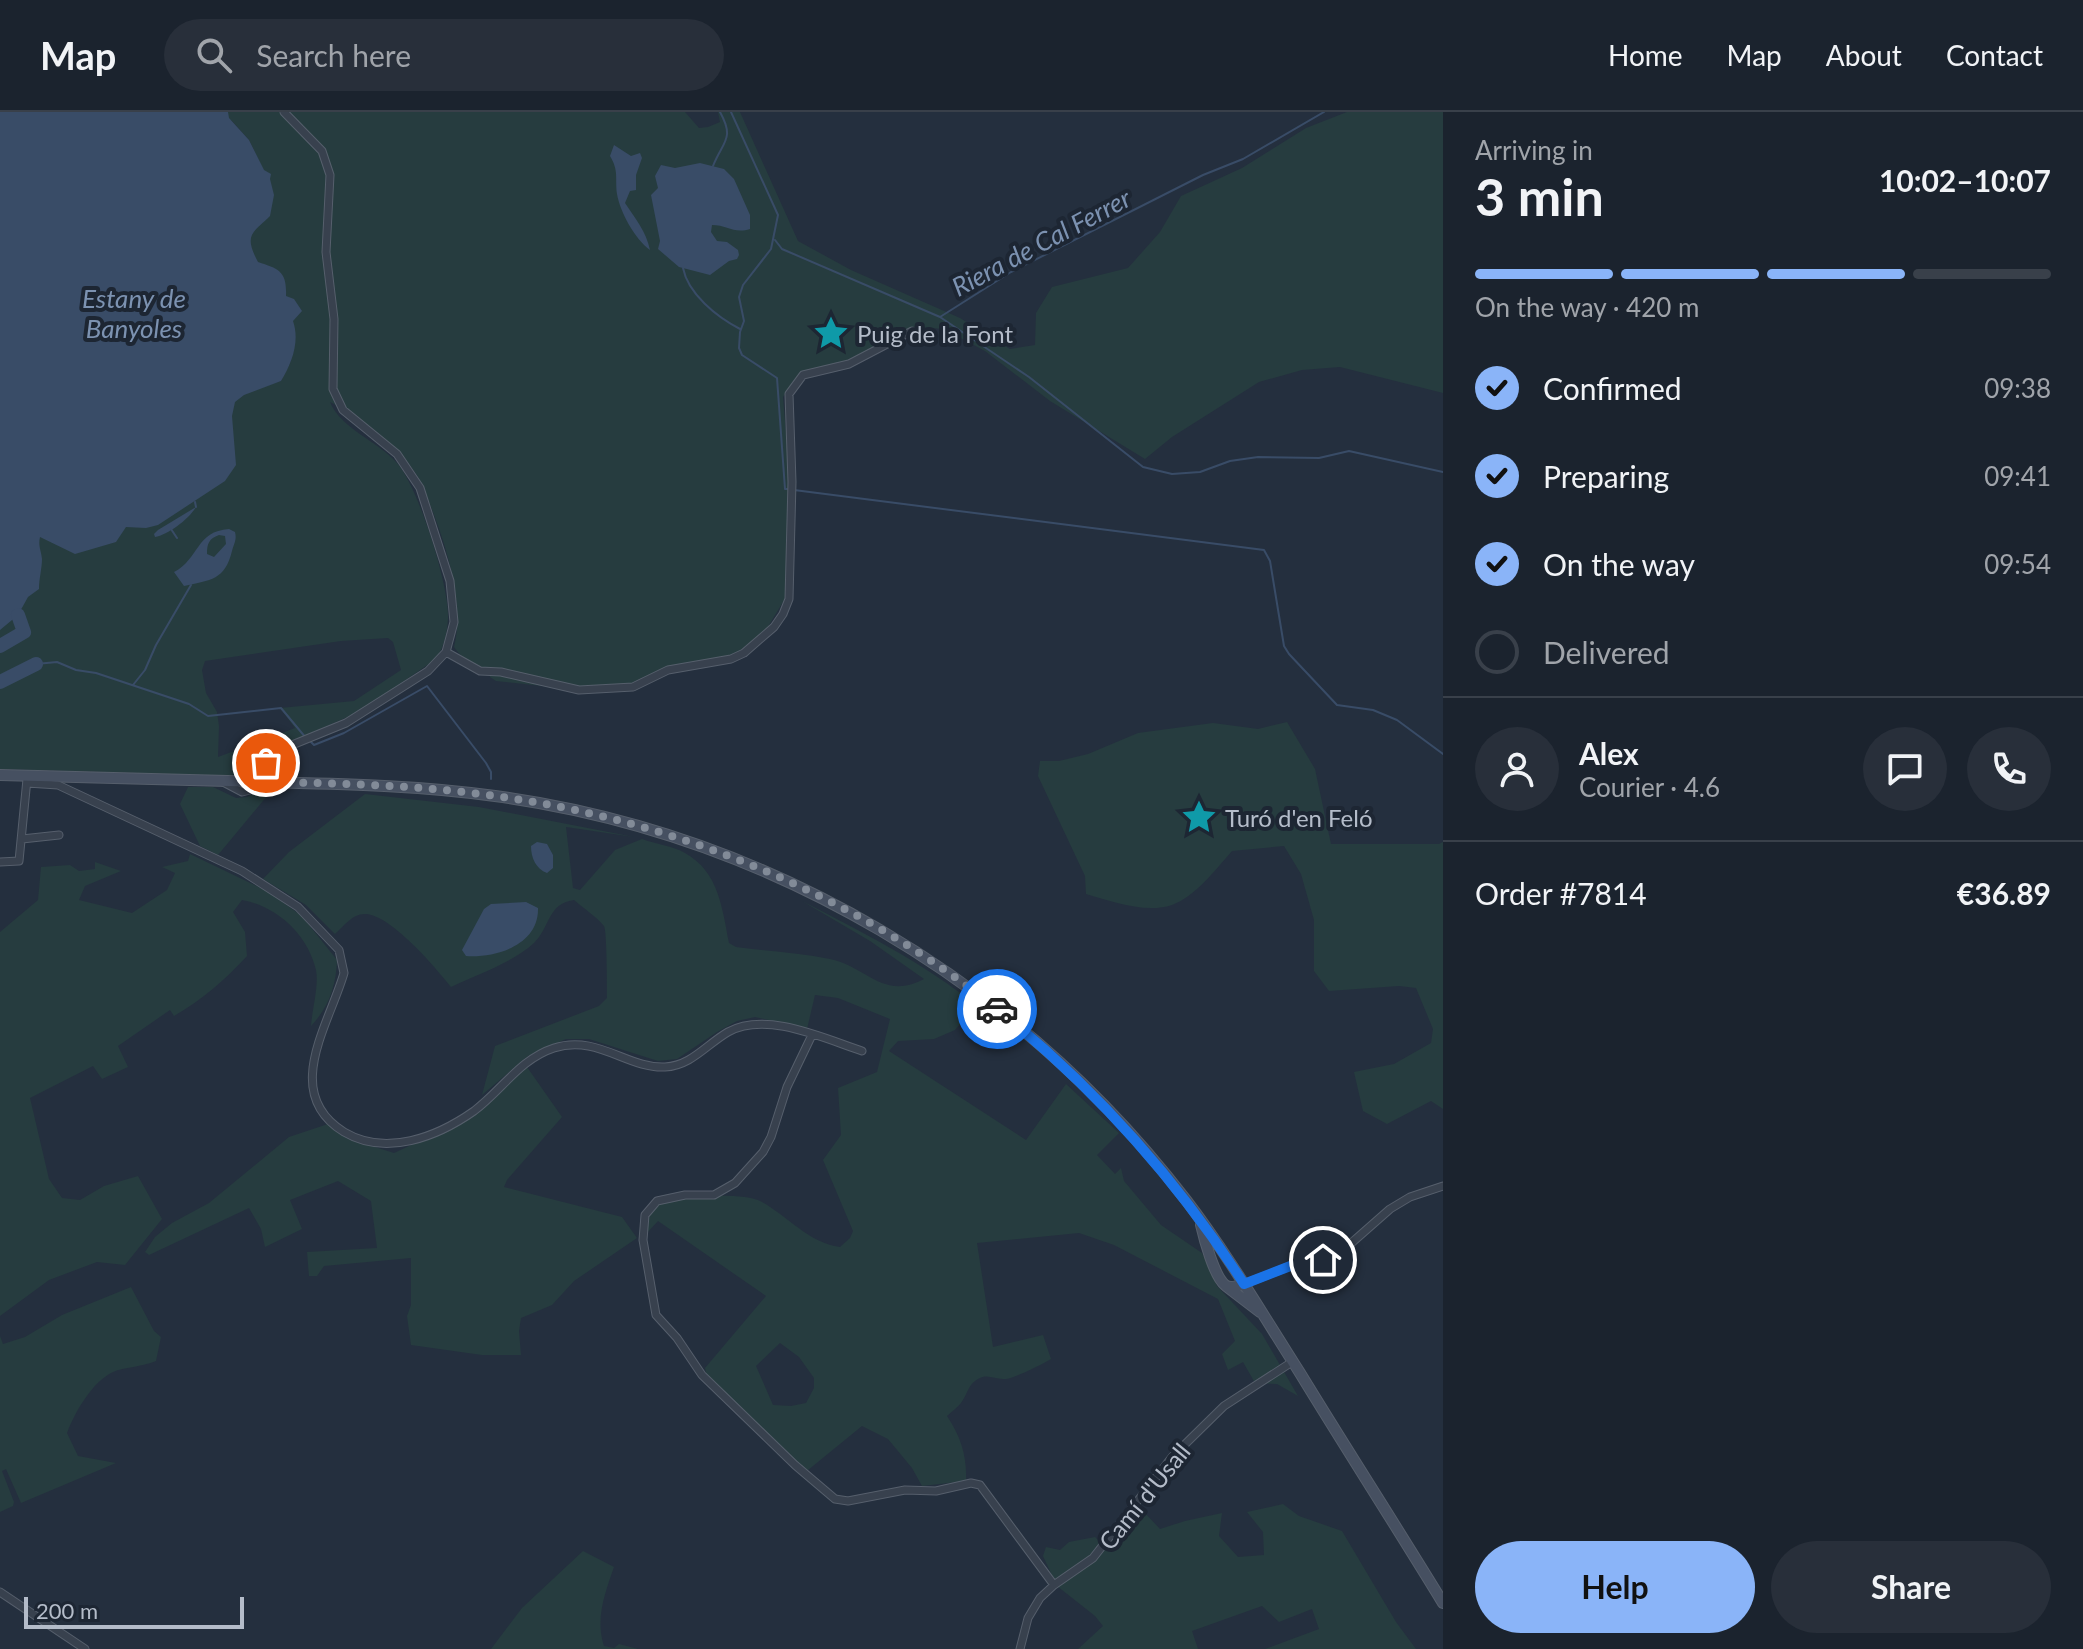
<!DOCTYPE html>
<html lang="en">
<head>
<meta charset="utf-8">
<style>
	:root { --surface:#1b232e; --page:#282f3a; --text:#f1f3f6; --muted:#a0a4aa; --line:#39404a; --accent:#8ab4f8 }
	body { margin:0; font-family:Lato,sans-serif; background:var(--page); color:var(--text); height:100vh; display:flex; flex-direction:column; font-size:30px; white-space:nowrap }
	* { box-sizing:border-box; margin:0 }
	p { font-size:26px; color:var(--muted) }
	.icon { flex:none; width:44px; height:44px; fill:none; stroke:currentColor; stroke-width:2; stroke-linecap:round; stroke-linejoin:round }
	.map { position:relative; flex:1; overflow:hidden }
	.sheet { display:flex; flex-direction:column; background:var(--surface); width:640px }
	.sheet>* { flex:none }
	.scale { position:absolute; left:24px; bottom:20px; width:220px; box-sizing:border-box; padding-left:8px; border:4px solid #b4bcc9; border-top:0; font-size:22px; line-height:28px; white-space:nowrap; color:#b4bcc9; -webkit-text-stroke:6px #1d2633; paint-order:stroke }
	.pin { position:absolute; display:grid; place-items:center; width:68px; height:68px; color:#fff; margin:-34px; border:4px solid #fff; border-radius:50%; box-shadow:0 2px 8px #0007 }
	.courier { position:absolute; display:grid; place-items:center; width:80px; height:80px; margin:-40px; border:6px solid #1a73e8; border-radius:50%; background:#fff; color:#222; box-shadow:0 2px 10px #0007 }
	.summary em { font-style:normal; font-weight:700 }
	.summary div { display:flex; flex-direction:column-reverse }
	.summary { display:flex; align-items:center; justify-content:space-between; height:136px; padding:0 32px }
	h1 { font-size:52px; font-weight:700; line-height:60px }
	.bar { display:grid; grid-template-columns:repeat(4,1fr); gap:12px 8px; align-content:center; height:96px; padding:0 32px }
	.bar i { height:10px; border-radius:6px; background:var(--line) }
	.bar .on { background:var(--accent) }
	.bar p { grid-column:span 4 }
	.line { display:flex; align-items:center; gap:20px; padding:0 32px; border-top:2px solid var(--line) }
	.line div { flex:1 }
	.round { display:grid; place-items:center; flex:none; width:84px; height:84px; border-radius:42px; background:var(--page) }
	ol { padding:0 32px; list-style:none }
	li { display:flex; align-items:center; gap:24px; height:88px }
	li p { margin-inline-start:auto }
	li .icon { padding:8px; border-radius:50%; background:var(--accent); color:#111; stroke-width:4 }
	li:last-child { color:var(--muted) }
	li i { width:44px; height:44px; border:4px solid var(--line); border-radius:50% }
	.button { display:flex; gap:16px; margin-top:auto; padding:16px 32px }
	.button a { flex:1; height:92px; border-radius:48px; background:var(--accent); color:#111; font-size:32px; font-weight:700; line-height:92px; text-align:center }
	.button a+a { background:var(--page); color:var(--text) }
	header { display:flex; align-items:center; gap:48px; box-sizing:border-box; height:112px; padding:0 40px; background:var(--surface); border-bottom:2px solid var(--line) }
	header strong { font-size:38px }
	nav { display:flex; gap:44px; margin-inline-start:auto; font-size:28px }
	.search { width:560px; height:72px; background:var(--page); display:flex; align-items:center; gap:20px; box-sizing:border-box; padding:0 28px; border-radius:44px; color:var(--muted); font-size:30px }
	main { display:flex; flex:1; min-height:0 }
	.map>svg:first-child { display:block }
</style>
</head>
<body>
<header>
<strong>Map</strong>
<div class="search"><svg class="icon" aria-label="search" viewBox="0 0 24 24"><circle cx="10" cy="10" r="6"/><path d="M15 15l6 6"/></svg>Search here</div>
<nav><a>Home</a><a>Map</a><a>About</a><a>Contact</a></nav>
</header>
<main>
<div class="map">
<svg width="1443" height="1537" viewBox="0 0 1443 1537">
	<rect width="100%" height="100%" fill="#242f3e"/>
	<path fill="#263c3f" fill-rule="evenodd" d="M211 0H685L699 16 708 15 720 10 718 0H740L798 129 851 158 960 206 1010 237 1035 233 1036 201 1052 175 1128 156 1160 120 1181 84 1242 56 1306 16 1347 0H1443V281L1340 255 1302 258 1259 270 1172 325 1145 347 1050 289 985 239 944 217 918 215 901 225 837 255 797 267 783 285 790 370 786 485 766 518 734 544 693 557 657 564 624 576 588 579 496 569 490 565 488 557C474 553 462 547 454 535 467 486 439 410 418 365 400 335 361 305 330 290 341 317 378 329 397 351 418 374 450 475 448 507 447 522 444 535 436 547L359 600 265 641 241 664 0 657V511L35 423 228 315 235 284 281 269 291 249 293 229 248 137 261 53 249 28 232 9ZM388 526 393 530 401 558 354 589 280 596 295 616 218 645 219 614 217 600 206 581 202 558 205 549 341 529Z
		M1287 610 1315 657 1331 732H1439L1443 730V997L1431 989 1387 1012 1363 999 1354 960 1394 952 1431 931 1433 917 1416 876 1399 874 1329 879 1314 859V808L1301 762 1284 734 1232 739C1215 758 1196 784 1172 793 1145 802 1111 789 1086 782L1085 764 1038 664 1040 649H1059L1088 642 1138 621 1213 611 1258 617Z
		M188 675H213L236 686 247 685 261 677 272 678 218 743 200 734 180 692Z
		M365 682 479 695 634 725 566 715 573 776 580 778 615 738 642 727C655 732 673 734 685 741 719 760 722 796 729 831L736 835C767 839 800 841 830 847 866 854 883 889 924 867L870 829 802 789C862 820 922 850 976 893L955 918 934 927 898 929 889 939 1026 1028 1066 972 1119 1021 1097 1043 1115 1062 1121 1056 1124 1069 1161 1113 1202 1141 1217 1174 1262 1222 1298 1284 1277 1272 1255 1271 1243 1250 1228 1258 1222 1242 1235 1229 1218 1187 1114 1133 1079 1121 977 1131 993 1235 1043 1223 1051 1247C1043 1252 1013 1267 1005 1267 996 1268 989 1262 980 1266 968 1271 968 1282 961 1291 957 1296 951 1300 947 1304 961 1325 967 1344 966 1369L922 1374 912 1356 888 1327 862 1314 802 1363 708 1270 705 1256 766 1184 658 1109 646 1122C647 1111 648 1101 657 1094 672 1083 744 1080 760 1089 787 1103 808 1131 840 1135L850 1126 853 1119 823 1048 841 1023 838 976 877 960 890 907 838 886 815 883 807 917 755 905 737 909 717 920 677 947 658 949 589 927H566L528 944 482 983 495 934 599 894 607 886C607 875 607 819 604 814 597 805 583 796 574 788 547 792 551 814 534 831 512 851 478 862 451 875 436 856 392 804 366 802 353 801 344 814 335 822L306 793 263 767 289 740ZM780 1231 799 1245 814 1266V1276L806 1291 791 1294 773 1293 756 1254Z
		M190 742 267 779 302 804 337 848C336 874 329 895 311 914 312 898 319 874 316 858 308 823 277 794 242 788L233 800 245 820 247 844C225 868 202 888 174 904L170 898 118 934 128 955 102 967 93 954 30 986 49 1067 62 1086 80 1088 104 1074 138 1064 162 1107 125 1153 97 1150 49 1168 0 1204V820L38 788 41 755 70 753 79 759 95 757V750L121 759 85 774 79 788 132 801 167 778 175 761 162 755 188 749Z
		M527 955 562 1005 507 1068 504 1075 622 1105 637 1126 574 1169 552 1193 521 1206 519 1219 521 1243H482L411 1233 407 1204 411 1193V1146L324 1154 317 1164H309L307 1140 377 1136 371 1089 338 1069 290 1088 302 1117 265 1135 261 1117 249 1096 149 1143 145 1140 155 1125 172 1111 209 1091 289 1025 328 1012 356 1029 394 1041 463 1009 481 997Z
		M131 1175 154 1219 161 1225 156 1249C142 1255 124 1255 113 1260 92 1270 75 1300 67 1321L78 1344 116 1351 21 1391 6 1357 2 1359 14 1390 13 1394 0 1400V1224L3 1232 25 1225 62 1203Z
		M1283 1392 1299 1404 1342 1419 1396 1510 1416 1537H1265L1319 1517 1312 1497 1279 1510 1262 1494 1192 1519 1198 1537H1078L1103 1514 1095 1504 1057 1474 1043 1444 1046 1435 1060 1438 1069 1430 1095 1425 1101 1431 1107 1432 1139 1398H1142L1160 1417 1185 1409 1222 1401 1219 1424 1238 1445 1264 1443 1263 1420 1247 1400Z
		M583 1439 614 1455C605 1481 595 1507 604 1534L614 1536 619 1532 638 1537H491L522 1496Z"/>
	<path fill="#394c67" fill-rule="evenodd" d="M0 0H228L229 6 249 28 264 58 271 62 270 67 274 83 270 104C253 121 243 122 258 150 279 157 287 159 286 184L294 187 302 199 293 209C300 229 292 251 281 269L244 283 235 290 232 304 236 353 225 369 158 413 146 416 126 415 116 430 75 442 40 425C38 434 41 438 42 447 42 456 39 467 39 477L28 485 18 503 0 518Z
		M614 33 631 44 640 41 642 46 636 63V78L630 79 625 91C636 108 646 119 650 138 635 127 620 100 617 82 615 65 619 59 610 44Z
		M700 51 724 57 734 67 750 103V117C734 122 727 113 712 113L711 120 717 129 727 130 738 138 739 143 737 147 729 149 710 163 679 155 658 137 660 129 651 83 658 76 655 64 661 53 675 56Z
		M196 395C189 407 168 423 155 425L154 422 158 418Z
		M229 417 235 420C237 428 234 431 232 439 225 468 211 468 184 474L174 460C199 447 196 419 229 417ZM219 423 225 424 226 432 214 445 207 442C207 431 209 427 219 423Z
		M537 730 547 732 553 743V756L547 761C536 757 531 746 531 734Z
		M526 790 538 796C539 833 496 846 466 844L462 838 484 797 491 792Z"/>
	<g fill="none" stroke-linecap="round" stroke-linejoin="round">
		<path stroke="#394c67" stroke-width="2" d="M731 0 778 103 771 137 743 173 739 185 744 209 740 220 739 236 742 243 777 266 785 377H787
			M713 54C723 29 735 27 720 0
			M775 128 782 137 940 205 1011 160 1203 63 1243 47 1324 0
			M683 156C688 182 717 205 740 217
			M940 205 1029 265 1143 355 1172 362 1200 360 1230 349 1258 345 1319 346 1349 339 1443 360
			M794 378 1264 438 1270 449 1284 534 1289 542 1337 593 1373 598 1397 608 1443 642
			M195 390 196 395
			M171 417 177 426
			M36 552 57 550 76 558 96 561 189 592 208 604 281 596 306 626
			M133 573 145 558 156 533 191 473
			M311 630 314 633 344 621 427 574 486 651 491 660V667"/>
		<path stroke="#394c67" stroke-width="14" d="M0 534 24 520 18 503
			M0 570 36 552"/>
		<g stroke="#565f6c" stroke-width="9">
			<path id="minor" d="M446 540 480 559 501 560 579 578 633 575 668 558 731 547 744 541 774 515 783 502 789 487 792 370 789 282 803 263 849 252 912 219
				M241 669 265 644 346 611 428 559 446 540 454 510 450 469 420 376 397 342 343 298 333 277 334 207 326 140 330 63 322 39 284 0
				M223 670 242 680 254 677 272 644
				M27 671 58 673 242 759 298 795 339 838 344 861C329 913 281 981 344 1020 386 1045 437 1025 474 999 502 978 520 947 554 936 597 922 628 957 665 955 691 954 707 932 728 920 766 899 823 926 862 939
				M22 727 59 723
				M0 750 19 749 27 667
				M812 923 787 975 771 1025 763 1040 735 1071 714 1083H685L657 1089 645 1103 643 1128 656 1203 677 1226 702 1263 795 1353 835 1387 848 1389 905 1378 936 1379 971 1371 980 1373 1054 1473
				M1244 1172 1293 1153 1323 1148 1340 1141 1390 1097 1410 1085 1443 1074
				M0 1480 85 1537
				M1020 1537 1028 1506 1040 1486 1054 1473 1093 1446 1172 1345 1224 1294 1292 1250"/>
		</g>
		<g stroke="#565f6c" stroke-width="12">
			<path id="secondary" d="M0 663C87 665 174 667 261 670 340 672 418 673 495 684 768 721 1019 870 1186 1088 1228 1143 1263 1203 1300 1261 1347 1338 1396 1414 1443 1491
				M1201 1113C1204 1126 1214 1164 1225 1173 1230 1177 1238 1174 1244 1172
				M1226 1174 1260 1200"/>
		</g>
		<use href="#minor" stroke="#38414e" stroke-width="7"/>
		<use href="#secondary" stroke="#465061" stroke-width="10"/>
	</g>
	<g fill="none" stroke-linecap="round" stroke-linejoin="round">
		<path stroke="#828b98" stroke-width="8" stroke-dasharray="0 14.4" d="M266 651 276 640 265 644 255 657 259 670C338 671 417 673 495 684 675 708 855 783 997 897"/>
		<path stroke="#1a73e8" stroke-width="10" d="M997 897C1095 976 1176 1066 1244 1172L1293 1153 1323 1148"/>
	</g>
	<defs>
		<g id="sight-bare" transform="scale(2.76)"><path d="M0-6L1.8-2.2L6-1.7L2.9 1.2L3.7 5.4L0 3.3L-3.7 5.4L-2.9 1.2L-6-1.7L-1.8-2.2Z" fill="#0f9aa8" stroke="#1d2633" stroke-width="2.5" paint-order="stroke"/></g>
	</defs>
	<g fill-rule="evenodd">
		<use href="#sight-bare" x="831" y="221"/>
		<use href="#sight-bare" x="1199" y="705"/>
	</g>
	<g text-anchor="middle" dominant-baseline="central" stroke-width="8" stroke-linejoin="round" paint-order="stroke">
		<g font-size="24" fill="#b4bcc9" stroke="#1d2633" text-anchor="start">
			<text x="857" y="221">Puig de la Font</text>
			<text x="1225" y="705">Turó d'en Feló</text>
		</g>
		<g font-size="24" fill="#b4bcc9" stroke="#1d2633">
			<text transform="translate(1144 1384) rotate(-51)">Camí d'Usall</text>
		</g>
		<g font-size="26" font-style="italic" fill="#7c92b1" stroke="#1d2633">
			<text transform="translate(1041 130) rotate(-28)">Riera de Cal Ferrer</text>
			<text x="134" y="186">Estany de<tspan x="134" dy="30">Banyoles</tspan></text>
		</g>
	</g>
</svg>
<div class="scale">200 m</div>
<div class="pin" style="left:266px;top:651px;background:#ea580c"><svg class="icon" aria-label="bag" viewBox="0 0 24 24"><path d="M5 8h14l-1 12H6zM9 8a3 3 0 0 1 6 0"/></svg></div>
<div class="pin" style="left:1323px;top:1148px;background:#1f2937"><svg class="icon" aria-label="home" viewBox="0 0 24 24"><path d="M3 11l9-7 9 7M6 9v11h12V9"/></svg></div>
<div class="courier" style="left:997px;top:897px"><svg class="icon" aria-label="car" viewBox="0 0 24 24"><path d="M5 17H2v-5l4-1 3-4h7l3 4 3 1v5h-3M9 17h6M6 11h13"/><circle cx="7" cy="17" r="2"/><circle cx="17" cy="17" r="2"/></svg></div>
</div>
<section class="sheet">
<div class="summary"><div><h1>3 min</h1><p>Arriving in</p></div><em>10:02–10:07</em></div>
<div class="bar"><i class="on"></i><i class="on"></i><i class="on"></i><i></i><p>On the way · 420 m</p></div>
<ol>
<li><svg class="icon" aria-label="check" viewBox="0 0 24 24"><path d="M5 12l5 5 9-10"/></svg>Confirmed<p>09:38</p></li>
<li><svg class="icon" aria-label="check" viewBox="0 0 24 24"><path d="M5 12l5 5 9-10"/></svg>Preparing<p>09:41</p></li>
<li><svg class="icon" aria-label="check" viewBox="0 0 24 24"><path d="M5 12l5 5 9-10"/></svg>On the way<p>09:54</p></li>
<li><i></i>Delivered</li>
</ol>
<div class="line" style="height:144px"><a class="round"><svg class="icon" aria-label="person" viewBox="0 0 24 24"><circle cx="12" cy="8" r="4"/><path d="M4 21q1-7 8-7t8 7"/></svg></a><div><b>Alex</b><p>Courier · 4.6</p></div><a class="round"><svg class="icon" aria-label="chat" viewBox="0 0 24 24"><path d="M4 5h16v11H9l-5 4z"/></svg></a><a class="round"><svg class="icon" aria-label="phone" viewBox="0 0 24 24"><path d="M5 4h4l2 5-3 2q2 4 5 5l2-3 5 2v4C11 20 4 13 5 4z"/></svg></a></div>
<div class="line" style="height:104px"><div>Order #7814</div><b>€36.89</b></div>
<div class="button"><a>Help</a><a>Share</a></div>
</section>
</main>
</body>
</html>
